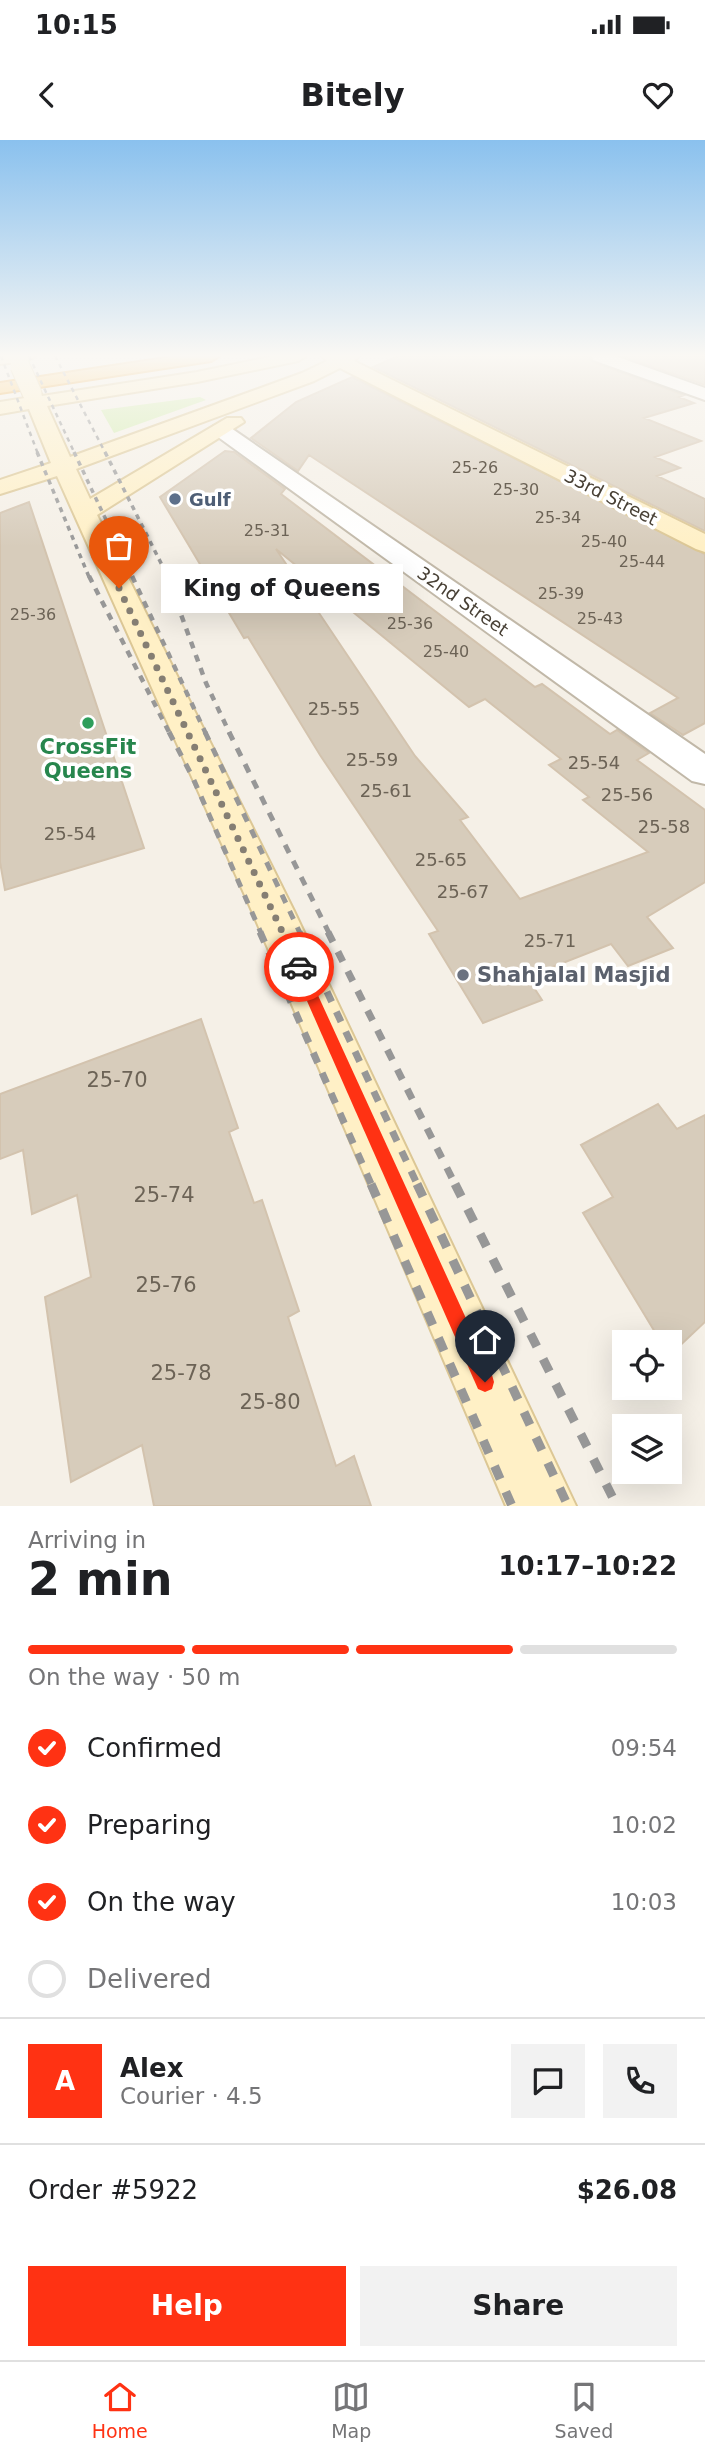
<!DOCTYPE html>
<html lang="en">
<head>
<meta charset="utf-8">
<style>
	:root { --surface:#fff; --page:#f2f2f2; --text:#202124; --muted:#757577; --line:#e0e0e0; --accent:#ff3213 }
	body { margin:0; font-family:"DejaVu Sans",sans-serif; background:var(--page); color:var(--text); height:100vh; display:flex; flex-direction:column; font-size:26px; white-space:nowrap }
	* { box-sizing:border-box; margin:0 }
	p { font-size:23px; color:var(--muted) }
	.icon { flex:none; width:38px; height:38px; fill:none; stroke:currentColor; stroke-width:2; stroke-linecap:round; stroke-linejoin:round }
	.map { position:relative; height:1366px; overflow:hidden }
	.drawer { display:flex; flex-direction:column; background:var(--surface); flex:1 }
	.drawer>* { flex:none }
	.fabs { position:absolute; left:612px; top:1190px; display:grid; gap:14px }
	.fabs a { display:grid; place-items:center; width:70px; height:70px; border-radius:0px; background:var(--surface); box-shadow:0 7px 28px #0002; font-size:35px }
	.pin { position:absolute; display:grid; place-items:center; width:60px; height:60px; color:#fff; margin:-72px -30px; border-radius:50% 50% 50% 0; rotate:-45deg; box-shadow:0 0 7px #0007 }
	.pin .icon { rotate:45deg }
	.courier { position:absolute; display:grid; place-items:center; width:70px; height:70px; margin:-35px; border:5px solid #ff3213; border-radius:50%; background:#fff; color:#222; box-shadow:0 2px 9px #0007 }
	.bubble { position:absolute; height:49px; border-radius:0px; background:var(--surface); box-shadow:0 7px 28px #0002; font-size:23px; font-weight:600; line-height:49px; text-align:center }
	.headline em { font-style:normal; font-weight:600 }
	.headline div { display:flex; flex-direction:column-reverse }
	.headline { display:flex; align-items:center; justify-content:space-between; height:119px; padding:0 28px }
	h1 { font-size:46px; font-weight:600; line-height:52px }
	.bar { display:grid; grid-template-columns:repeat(4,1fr); gap:10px 7px; align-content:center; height:84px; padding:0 28px }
	.bar i { height:9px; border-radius:5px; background:var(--line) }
	.bar .current { background:var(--accent) }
	.bar p { grid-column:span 4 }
	.line { display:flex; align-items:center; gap:18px; padding:0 28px; border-top:2px solid var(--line) }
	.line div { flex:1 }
	.round { display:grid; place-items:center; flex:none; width:74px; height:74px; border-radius:0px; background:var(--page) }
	ol { padding:0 28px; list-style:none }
	li { display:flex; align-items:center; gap:21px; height:77px }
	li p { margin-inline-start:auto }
	li .icon { padding:7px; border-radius:50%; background:var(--accent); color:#fff; stroke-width:4 }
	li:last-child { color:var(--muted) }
	li i { width:38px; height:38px; border:4px solid var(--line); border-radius:50% }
	.primary-button { display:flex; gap:14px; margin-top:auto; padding:14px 28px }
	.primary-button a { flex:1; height:80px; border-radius:0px; background:var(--accent); color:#fff; font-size:28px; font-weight:600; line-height:80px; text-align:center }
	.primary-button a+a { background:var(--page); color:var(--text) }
	.status { display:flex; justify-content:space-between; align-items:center; height:49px; padding:0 35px; background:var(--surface); direction:ltr }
	.status svg { height:19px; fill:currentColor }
	header { display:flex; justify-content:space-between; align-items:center; height:91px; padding:0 28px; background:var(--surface); font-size:32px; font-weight:600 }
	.tabs { display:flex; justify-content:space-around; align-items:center; height:98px; border-top:2px solid var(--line); background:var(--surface); font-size:19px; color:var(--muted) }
	.tabs a { display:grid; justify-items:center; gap:4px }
	.tabs .current { color:var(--accent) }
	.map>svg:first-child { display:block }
</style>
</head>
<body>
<div class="status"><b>10:15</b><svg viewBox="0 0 49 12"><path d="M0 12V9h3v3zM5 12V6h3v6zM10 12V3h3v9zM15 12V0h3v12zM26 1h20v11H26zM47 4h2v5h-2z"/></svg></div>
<header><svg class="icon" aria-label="back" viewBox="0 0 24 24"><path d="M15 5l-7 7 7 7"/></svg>Bitely<svg class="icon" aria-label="heart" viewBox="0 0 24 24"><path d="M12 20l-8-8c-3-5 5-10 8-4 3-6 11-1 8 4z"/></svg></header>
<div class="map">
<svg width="705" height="1366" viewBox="0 0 705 1366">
	<rect width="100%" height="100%" fill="#f5f0e7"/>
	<path fill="#d1ecac" d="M200 257 206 260 114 293 101 270Z"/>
	<path fill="#d7ccbb" stroke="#d3c3ae" stroke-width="2" fill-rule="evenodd" d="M398 216H588L592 222 684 255 679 257 694 263 644 278 701 301 655 317 680 328 657 336 705 359V391L373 227Z
		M622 216H705V245Z
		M352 237 705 414V583L683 595 650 573 678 558 309 315 298 331 251 298 296 262Z
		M225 311 234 312 285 349 281 354 535 547 542 544 610 594 617 590 649 613 637 620 705 670V742L647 777 673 808 628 826 611 804 527 837 542 860 483 883 429 794 438 791 320 615 248 497 244 498 160 357ZM276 409 469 567 485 559 561 619 549 625 589 657 583 660 648 712 520 759 460 680 468 677 415 616Z
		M29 362 144 708 5 750 0 722V373Z
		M201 879 238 988 229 992 254 1063 262 1060 299 1171 288 1177 336 1326 354 1316 371 1366H154L142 1305 71 1342 45 1157 91 1137 77 1055 32 1074 23 1010 0 1019V954Z
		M658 964 677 989 705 975V1182L670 1215V1202H661L583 1073 613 1057 581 1005Z"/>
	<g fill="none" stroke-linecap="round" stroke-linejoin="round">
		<g stroke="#c1b8a8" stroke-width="4">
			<path id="street" d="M591 216H615L705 248V260L593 220Z
				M221 284 228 286 705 614V644L692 641 214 294 211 290 214 286Z"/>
		</g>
		<g stroke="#dcc795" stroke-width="4">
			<path id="secondary" d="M0 216H35L27 221 0 224Z
				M274 216H306L298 221 197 242 47 266 70 317 302 233 327 221 322 216H359L354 221 705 394V412L696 409 340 228 314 241 76 329 90 359 227 278H241L244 282 97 375 294 771 576 1366H506L252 771 57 336 0 354V340L51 323 29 269 0 274V262L25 258 23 253 25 249H39L42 256 197 232Z"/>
		</g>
		<g stroke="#eaa02b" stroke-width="4">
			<path id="highway" d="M178 216H219L211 221 0 253V243Z"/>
		</g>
		<use href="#street" fill="#fff" fill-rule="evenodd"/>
		<use href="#secondary" fill="#fff0c6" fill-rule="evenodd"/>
		<use href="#highway" fill="#ffc967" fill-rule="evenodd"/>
		<path stroke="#979797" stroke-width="2.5" stroke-dasharray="4.5 4.5" stroke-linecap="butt" d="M1 216 38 314
			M29 216 75 314
			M55 216 106 314"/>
		<path stroke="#979797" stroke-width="3.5" stroke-dasharray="5 5" stroke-linecap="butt" d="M37 312 89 437
			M74 312 133 437
			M105 312 168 437"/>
		<path stroke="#979797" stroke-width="4.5" stroke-dasharray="7 7" stroke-linecap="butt" d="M89 436 170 594
			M132 436 206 594
			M167 436 206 543 230 594"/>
		<path stroke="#979797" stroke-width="5" stroke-dasharray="9 9" stroke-linecap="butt" d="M169 592 193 638 261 793
			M205 592 300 793
			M229 592 329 793"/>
		<path stroke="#979797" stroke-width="7" stroke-dasharray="11 11" stroke-linecap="butt" d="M260 792 372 1046
			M299 792 418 1046
			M328 792 456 1046"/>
		<path stroke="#979797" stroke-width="9" stroke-dasharray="14 14" stroke-linecap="butt" d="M371 1044 512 1366
			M417 1044 568 1366
			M455 1044 617 1366"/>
		<g stroke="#dcc795" stroke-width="21" stroke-linecap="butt">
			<path id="secondary-bridge" d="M20 226 32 253"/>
		</g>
		<use href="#secondary-bridge" stroke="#fff0c6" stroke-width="19"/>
	</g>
	<linearGradient id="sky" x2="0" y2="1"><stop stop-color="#8ac1ee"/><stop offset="0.53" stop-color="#faf8f4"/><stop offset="1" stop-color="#faf8f4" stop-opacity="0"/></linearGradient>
	<rect width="705" height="407" fill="url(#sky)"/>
	<path fill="#ff3213" d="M299 821 305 827 492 1235 494 1242 492 1249 485 1252 478 1249 292 827Z"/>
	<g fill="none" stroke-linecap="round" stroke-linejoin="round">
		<path stroke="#857e73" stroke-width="7" stroke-dasharray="0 12.6" d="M119 448 299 827"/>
	</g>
	<circle fill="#5c6f8a" stroke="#fff" stroke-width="2.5" cx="175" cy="359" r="7"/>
	<circle fill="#2e9e5b" stroke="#fff" stroke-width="2.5" cx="88" cy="583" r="7"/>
	<circle fill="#6b7280" stroke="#fff" stroke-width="2.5" cx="463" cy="835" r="7"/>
	<g text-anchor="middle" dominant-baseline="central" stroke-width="7" stroke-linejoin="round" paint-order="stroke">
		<g font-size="16" fill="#6c6356">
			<text x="475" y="327">25-26</text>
			<text x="516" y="349">25-30</text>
			<text x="558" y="377">25-34</text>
			<text x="267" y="390">25-31</text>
			<text x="604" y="401">25-40</text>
			<text x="642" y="421">25-44</text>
			<text x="561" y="453">25-39</text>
			<text x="33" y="474">25-36</text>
			<text x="600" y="478">25-43</text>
			<text x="410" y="483">25-36</text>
			<text x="446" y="511">25-40</text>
		</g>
		<g font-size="18" fill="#484035" stroke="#fff">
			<text transform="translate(611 357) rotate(27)">33rd Street</text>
			<text transform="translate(463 461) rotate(35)">32nd Street</text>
		</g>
		<g font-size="18" font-weight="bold" fill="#4e5e75" stroke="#fff" text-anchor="start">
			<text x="189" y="359">Gulf</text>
		</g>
		<g font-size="18" fill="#6c6356">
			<text x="334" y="568">25-55</text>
			<text x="372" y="619">25-59</text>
			<text x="594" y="622">25-54</text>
			<text x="386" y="650">25-61</text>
			<text x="627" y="654">25-56</text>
			<text x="664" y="686">25-58</text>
			<text x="70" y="693">25-54</text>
			<text x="441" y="719">25-65</text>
			<text x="463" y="751">25-67</text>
			<text x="550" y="800">25-71</text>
		</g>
		<g font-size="21" font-weight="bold" fill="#27864d" stroke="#fff">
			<text x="88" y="607">CrossFit<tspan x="88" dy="24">Queens</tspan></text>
		</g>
		<g font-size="21" font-weight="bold" fill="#5b616d" stroke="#fff" text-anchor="start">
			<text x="477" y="835">Shahjalal Masjid</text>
		</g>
		<g font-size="21" fill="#6c6356">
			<text x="117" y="940">25-70</text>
			<text x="164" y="1055">25-74</text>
			<text x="166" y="1145">25-76</text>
			<text x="181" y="1233">25-78</text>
			<text x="270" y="1262">25-80</text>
		</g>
	</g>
</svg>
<div class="fabs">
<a><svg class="icon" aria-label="locate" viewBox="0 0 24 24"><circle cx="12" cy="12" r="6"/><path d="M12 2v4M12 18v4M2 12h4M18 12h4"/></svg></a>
<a><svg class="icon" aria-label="layers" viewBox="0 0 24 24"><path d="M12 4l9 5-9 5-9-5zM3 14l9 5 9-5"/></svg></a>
</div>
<div class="pin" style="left:119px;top:448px;background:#ea580c"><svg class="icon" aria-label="bag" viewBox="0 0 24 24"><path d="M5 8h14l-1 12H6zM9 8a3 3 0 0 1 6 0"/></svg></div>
<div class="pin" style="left:485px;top:1242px;background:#1f2937"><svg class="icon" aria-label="home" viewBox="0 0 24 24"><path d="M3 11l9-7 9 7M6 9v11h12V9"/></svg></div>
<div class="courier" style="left:299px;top:827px"><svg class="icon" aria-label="car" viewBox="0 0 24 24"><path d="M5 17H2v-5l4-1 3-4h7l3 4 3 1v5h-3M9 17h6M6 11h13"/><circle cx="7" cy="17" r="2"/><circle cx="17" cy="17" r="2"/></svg></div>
<div class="bubble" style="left:161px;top:424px;width:242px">King of Queens</div>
</div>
<section class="drawer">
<div class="headline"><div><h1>2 min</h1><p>Arriving in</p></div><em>10:17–10:22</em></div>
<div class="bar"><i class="current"></i><i class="current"></i><i class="current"></i><i></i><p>On the way · 50 m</p></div>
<ol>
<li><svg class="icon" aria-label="check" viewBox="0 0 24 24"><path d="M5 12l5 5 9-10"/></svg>Confirmed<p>09:54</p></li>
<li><svg class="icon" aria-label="check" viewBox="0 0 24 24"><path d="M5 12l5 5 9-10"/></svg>Preparing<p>10:02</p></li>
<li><svg class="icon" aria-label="check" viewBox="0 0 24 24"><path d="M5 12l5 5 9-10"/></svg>On the way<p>10:03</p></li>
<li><i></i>Delivered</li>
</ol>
<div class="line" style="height:126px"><b class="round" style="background:var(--accent);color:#fff">A</b><div><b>Alex</b><p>Courier · 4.5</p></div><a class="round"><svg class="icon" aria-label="chat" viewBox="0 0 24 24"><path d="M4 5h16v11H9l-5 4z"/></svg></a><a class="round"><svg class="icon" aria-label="phone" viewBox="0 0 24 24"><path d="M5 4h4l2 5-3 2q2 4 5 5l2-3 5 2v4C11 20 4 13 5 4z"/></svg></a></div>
<div class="line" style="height:91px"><div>Order #5922</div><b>$26.08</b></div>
<div class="primary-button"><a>Help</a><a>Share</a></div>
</section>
<nav class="tabs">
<a class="current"><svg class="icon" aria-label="home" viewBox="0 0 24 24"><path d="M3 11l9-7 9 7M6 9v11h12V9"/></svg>Home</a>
<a><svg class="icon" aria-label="map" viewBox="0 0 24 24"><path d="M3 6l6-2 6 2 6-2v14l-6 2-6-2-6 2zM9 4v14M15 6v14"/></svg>Map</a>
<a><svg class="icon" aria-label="saved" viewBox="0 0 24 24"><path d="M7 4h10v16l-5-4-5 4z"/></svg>Saved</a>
</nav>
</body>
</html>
